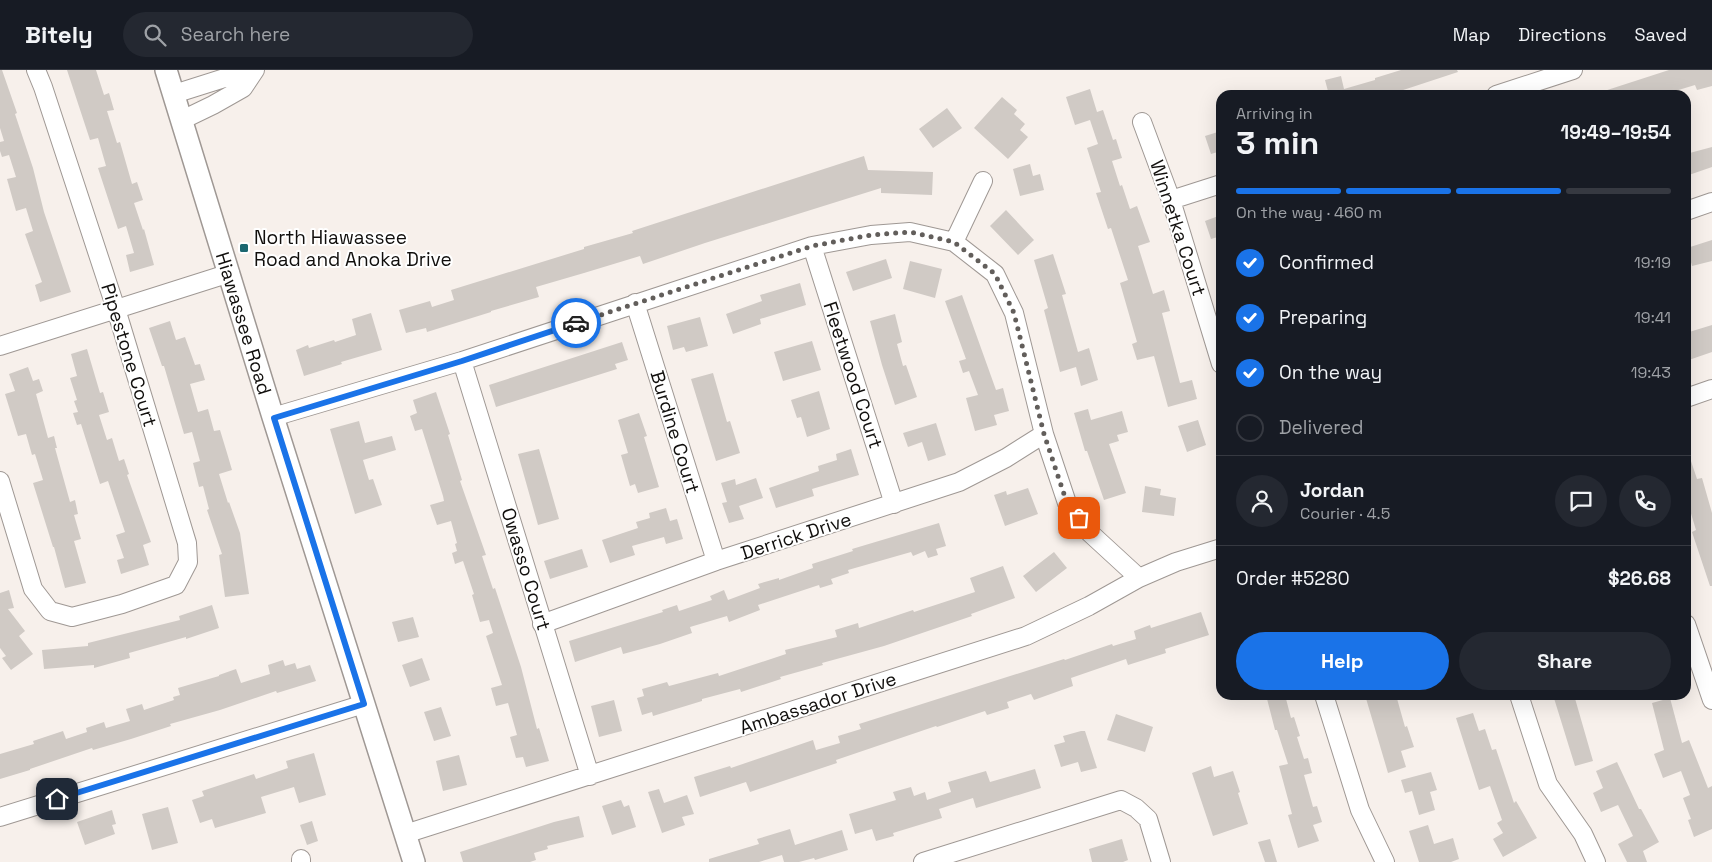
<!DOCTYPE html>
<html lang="en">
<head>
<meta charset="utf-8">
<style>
	:root { --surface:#171b24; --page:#242831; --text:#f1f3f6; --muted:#9ea1a6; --line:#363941; --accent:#1a73e8 }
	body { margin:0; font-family:"Space Grotesk",sans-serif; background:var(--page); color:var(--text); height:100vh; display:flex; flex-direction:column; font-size:19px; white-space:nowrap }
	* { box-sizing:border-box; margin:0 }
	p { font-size:16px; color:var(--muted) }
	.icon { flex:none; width:28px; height:28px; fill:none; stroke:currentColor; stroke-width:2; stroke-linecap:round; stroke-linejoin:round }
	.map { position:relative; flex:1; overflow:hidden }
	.details { position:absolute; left:1216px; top:20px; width:475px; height:610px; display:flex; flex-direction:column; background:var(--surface); border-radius:15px; box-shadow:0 5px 20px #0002 }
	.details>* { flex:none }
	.pin { position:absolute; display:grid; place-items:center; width:42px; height:42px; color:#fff; margin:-21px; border-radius:10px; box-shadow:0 2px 8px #0006 }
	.courier { position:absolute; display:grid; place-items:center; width:50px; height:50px; margin:-25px; border:4px solid #1a73e8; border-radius:50%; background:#fff; color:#222; box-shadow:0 1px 6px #0007 }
	.summary em { font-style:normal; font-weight:800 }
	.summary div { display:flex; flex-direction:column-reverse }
	.summary { display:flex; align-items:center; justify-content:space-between; height:85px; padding:0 20px }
	h1 { font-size:32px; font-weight:800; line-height:38px }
	.bar { display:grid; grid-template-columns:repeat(4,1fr); gap:8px 5px; align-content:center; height:60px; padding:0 20px }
	.bar i { height:6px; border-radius:4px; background:var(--line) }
	.bar .active { background:var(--accent) }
	.bar p { grid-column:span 4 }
	.line { display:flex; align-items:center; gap:12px; padding:0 20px; border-top:1px solid var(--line) }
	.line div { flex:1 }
	.round { display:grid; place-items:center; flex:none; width:52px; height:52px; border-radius:26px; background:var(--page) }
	ol { padding:0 20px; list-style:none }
	li { display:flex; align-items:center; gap:15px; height:55px }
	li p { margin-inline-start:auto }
	li .icon { padding:5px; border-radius:50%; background:var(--accent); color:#fff; stroke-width:4 }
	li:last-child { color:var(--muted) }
	li i { width:28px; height:28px; border:2px solid var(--line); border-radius:50% }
	.primary-button { display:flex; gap:10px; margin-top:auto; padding:10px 20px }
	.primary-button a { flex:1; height:58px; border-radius:30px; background:var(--accent); color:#fff; font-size:20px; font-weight:800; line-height:58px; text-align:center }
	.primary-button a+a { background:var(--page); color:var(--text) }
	header { display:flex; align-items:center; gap:30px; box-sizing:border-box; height:70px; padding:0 25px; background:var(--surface); border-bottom:1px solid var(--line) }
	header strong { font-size:24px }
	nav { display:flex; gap:28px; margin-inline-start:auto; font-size:18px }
	.search { width:350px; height:45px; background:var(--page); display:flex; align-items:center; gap:12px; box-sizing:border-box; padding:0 18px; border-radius:28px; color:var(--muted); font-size:19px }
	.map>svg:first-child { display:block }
</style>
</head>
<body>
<header>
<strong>Bitely</strong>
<div class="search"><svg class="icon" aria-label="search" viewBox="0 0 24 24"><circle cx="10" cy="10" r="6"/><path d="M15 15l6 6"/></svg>Search here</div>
<nav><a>Map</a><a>Directions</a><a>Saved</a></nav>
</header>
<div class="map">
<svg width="1712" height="792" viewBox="0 0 1712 792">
	<rect width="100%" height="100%" fill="#f7f0eb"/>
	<path fill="#d0cac5" d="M0 0H2L17 43 15 44 33 98 44 142 71 222 40 232 35 215 42 212 25 164 33 161 26 138 16 141 7 109 16 107 9 85 2 87 0 81V72L4 71 0 58Z
		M67 0H96L104 25 109 23 114 40 107 41 117 73 120 72 132 114 137 112 143 130 134 133 143 160 144 159 154 195 130 202 126 185 134 183 126 156 118 159 98 98 106 96 98 68 90 70Z
		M1401 0H1457L1458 2 1388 25H1329L1325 10 1341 6 1344 19 1375 10V8Z
		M1669 0H1712V16L1697 20 1695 15 1662 25H1598V23Z
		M1090 19 1097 42 1103 40 1113 70 1116 69 1122 88 1112 91 1120 116 1122 115 1130 139 1137 136 1150 172 1138 176 1153 224 1164 220 1170 241 1162 243 1180 313 1192 310 1197 329 1168 337 1154 286 1137 290 1132 274 1137 272 1120 213 1128 210 1111 158 1108 159 1096 123 1101 122 1087 78 1098 74 1090 50 1075 55 1066 27Z
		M1002 27 1017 40 1014 44 1025 54 1020 60 1028 67 1008 89 974 58Z
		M947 38 962 58 933 78 919 59Z
		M1221 61V81L1211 84 1205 66Z
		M1712 77V97L1686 106V84Z
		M864 86 868 100 933 102 932 125 881 123V118L705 173 643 194 640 186 584 203 536 217 539 227 491 241V242L427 262 426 258 406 263 399 240 430 231 432 237 454 230 451 220 584 179V177L633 163 632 161Z
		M1030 94 1033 106 1040 104 1044 120 1020 126 1013 99Z
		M1006 140 1034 170 1018 185 990 156Z
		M1221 145V166L1211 169 1205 151Z
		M1712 170V191L1692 196 1687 178Z
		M1053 184 1066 224 1062 225 1078 282 1089 278 1098 310 1081 316 1076 297 1060 302 1044 240 1048 238 1034 190Z
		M886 189 892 208 853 221 846 202Z
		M910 191 942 199 935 228 903 219Z
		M800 213 806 235 760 249 761 254 733 264 726 244 762 231 760 225Z
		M962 225 996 320 1003 318 1009 341 994 345 997 355 975 361 966 328 978 325 969 301 963 303 959 291 966 289 945 231Z
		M371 243 382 280 341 292 342 294 304 306 296 280 308 275 309 278 334 270 335 272 356 265 352 249Z
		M895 244 902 272 897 274 903 296 906 295 917 327 895 335 882 295 870 251Z
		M700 247 708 276 686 282 684 277 673 280 667 256Z
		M170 251 176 270 185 267 195 295 200 294 205 310 190 314 198 342 208 339 214 361 220 360 227 383 232 400 219 404 228 433 229 432 240 463 249 524 225 527 219 485 222 484 207 440 209 439 203 416 199 417 193 393 200 391 192 362 184 364 164 296H162L149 258Z
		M1712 255V282L1686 291V263Z
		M812 271 821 300 783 311 774 282Z
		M622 272 628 290 615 294 617 299 496 337 489 315Z
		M87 279 100 323 103 322 109 342 99 345 107 370 112 368 119 391 124 389 129 404 127 405 151 472 143 475 149 495 121 504 117 490 124 488 116 465 125 462 108 411 100 414 81 354 77 355 73 343 78 342 74 331 77 330 70 308 77 306 71 284Z
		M28 297 33 311 39 309 43 321 36 324 48 368 54 366 57 378H55L70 432 75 430 78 444 74 445 81 469 74 471 86 513 65 518 54 477H53L33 413 43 410 35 384 32 385 26 364 18 366 5 324 15 321 9 304Z
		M713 303 727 352 730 351 740 383 716 391 691 309Z
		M819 321 830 359 807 367 801 347 797 348 791 330Z
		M436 322 450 364 448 365 462 410 460 411 486 485 482 486 493 519 495 518 521 597 537 659 539 658 549 691 526 697 523 687 516 688 510 667 517 665 508 633 496 636 491 618 502 615 486 566 493 563 489 550 480 552 472 525 474 524 463 491 455 494 452 483 457 481 455 474 457 473 451 451 437 455 430 435 444 431 443 426 422 359 415 361 410 346 417 343 413 330Z
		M1088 339 1091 350 1122 341 1128 362 1117 365 1119 371 1109 374 1126 423 1104 430 1087 381H1085L1074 343Z
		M639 343 647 366 644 367 659 417 638 423 635 414 630 416 621 385 628 383 618 350Z
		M1198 350 1206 375 1187 382 1178 356Z
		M359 351 365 373 392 366 396 380 363 390 369 410 373 409 382 435 355 444 330 359Z
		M936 353 946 385 928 391 922 372 908 377 903 363Z
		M539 379 559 449 538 455 518 384Z
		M851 379 859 405 812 419 814 426 776 438 769 418 819 401 818 396 837 390 836 384Z
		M1688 382 1697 409 1702 408 1712 443V516H1710L1692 462 1696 460 1686 427V383Z
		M756 408 763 428 739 436 744 449 729 453 722 433 727 432 721 413 735 409 736 415Z
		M1145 416 1161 419 1160 425 1176 428 1174 446 1142 442Z
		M1028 418 1038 444 1005 456 994 425 1006 421 1007 425Z
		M666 438 670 451 677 449 683 469 666 474 664 467 632 476 635 485 610 493 602 470 638 458 636 452 650 448 649 443Z
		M939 453 946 476 936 479 938 485 928 488 925 481 913 486 911 482 848 500 849 503 831 509 833 514 820 518 819 515 758 535 760 540 729 552 727 546 690 557 692 563 660 574 623 584 621 577 575 592 569 571 663 542 662 540 677 535 679 541 712 530 710 526 724 520 728 530 760 518 758 514 779 508V510L813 498 812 494 853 481 852 479Z
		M582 479 588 497 550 509 544 491Z
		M1054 482 1067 498 1036 522 1023 506Z
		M1003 496 1015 528 971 544 972 546 884 576 822 593 823 595 780 607 781 609 741 622 740 619 702 629V631L653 646 652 642 642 645 637 628 644 626 642 619 667 612 669 616 718 603 719 606 786 584 785 580 837 567 835 560 858 553 859 558 913 540 914 542 975 522 970 508Z
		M9 520 14 538 8 539 25 561 19 566 33 584 11 600 2 588 6 586 0 578V523Z
		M212 535 219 558 186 569V567L129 583 130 588 94 598V595L44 599 42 580 88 576V573L180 550 179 546Z
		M1201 542 1209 565 1165 579 1166 583 1128 595 1126 589 1071 608 1073 616 1034 630 1031 624 1007 632 1009 638 987 645 985 641 937 657 936 656 836 690 837 693 750 722 746 712 700 727 694 707 730 696 731 698 813 670 816 680 840 673 838 666 861 659 859 654 1064 589 1065 590 1112 574 1113 576 1136 569 1134 561 1150 555 1151 558Z
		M413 547 419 567 398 572 392 552Z
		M422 588 430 610 410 617 402 595Z
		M283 590 285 596 295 593 297 599 310 595 316 611 277 623 276 621 220 640 170 654 171 656 131 669 93 680 92 678 30 699V700L0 709V684L34 674 33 671 63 661 66 669 87 662 86 658 104 652 106 658 130 651 126 639 142 634 144 640 174 630 173 627 180 625 178 618 219 606V605L236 599 241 613 270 604 268 595Z
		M1266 625H1285L1291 648 1294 647 1300 666 1297 667 1304 689 1308 688 1312 703 1304 705 1313 737 1317 736 1322 752 1313 755 1319 771 1298 778 1288 745 1292 744 1279 696 1288 694 1277 660H1275Z
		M1365 625H1396L1405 657 1407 656 1414 677 1401 681 1406 697 1388 703Z
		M1553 625H1574L1593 691 1575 696Z
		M1670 628 1682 673 1689 670 1708 718 1712 716V759L1694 767 1688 750 1691 749 1683 728 1690 725 1681 701 1663 708 1654 684 1664 680 1652 633Z
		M614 630 622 661 599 667 591 636Z
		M441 637 451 666 434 671 424 642Z
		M1473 643 1479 661 1485 659 1492 680 1496 679 1514 733 1516 731 1537 768 1503 787 1493 769 1503 763 1497 753 1502 750 1490 716 1479 720 1456 648Z
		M1116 644 1153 657 1145 682 1107 670Z
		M1081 661H1085L1097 698 1081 702 1078 692 1061 697 1054 675 1065 672 1063 666Z
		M314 683 326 725 299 733 294 717 261 727 266 743 215 758 212 749 200 753 192 730 204 726 202 721 254 704 256 709 288 698 286 691Z
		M459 685 467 715 443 721 436 691Z
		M1617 692 1639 739H1641L1659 772 1643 781 1647 792H1627L1618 774 1633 766 1618 735 1601 742 1593 723 1603 718 1596 701Z
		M1211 696 1214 707 1233 701 1240 722 1238 723 1248 754 1213 766 1192 703Z
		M1035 699 1041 718 976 738 973 728 939 739 942 748 893 763 894 766 876 771 872 759 855 764 849 744 896 730 893 722 911 717 914 726 925 722 927 730 951 722 948 712 986 701 990 712Z
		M1431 702 1437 720 1430 722 1435 740 1419 745 1412 721 1405 723 1401 710Z
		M659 719 664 733 687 725 694 744 682 747 685 755 662 763 648 722Z
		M621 730 624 737 629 735 636 757 612 765 602 736Z
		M168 737 178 773 152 780 142 744Z
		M112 740 116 754 112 755 115 764 85 775 77 752Z
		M579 746 584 767 547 776 548 779 534 783 536 790 530 792H463L460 782 554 752Z
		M312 751 318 771 307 775 300 755Z
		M1428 755 1434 774 1453 768 1459 789 1451 792H1419L1409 761Z
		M790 759 795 775 842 760 848 780 815 790 814 788 799 792H784L782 785 759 792H709V789L759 774 757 769Z
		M1122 769 1128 790 1123 792H1092L1089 779Z
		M1270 769 1277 792H1265L1258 772Z"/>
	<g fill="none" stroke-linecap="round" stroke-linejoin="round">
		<g stroke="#9f9894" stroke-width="20">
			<path id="minor" d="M174 24 250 0
				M1496 25 1573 0
				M182 50 213 35 243 18 255 0
				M1142 52 1171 130 1221 294
				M1171 130 1221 114
				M1686 141 1712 132
				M954 172 983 111
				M812 176 894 434
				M635 233 716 491
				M0 276 230 203
				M462 291 590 706
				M1686 328 1712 319
				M273 347 462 291 812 176 871 165 910 162 954 172 995 204 1014 243 1044 364 1067 433 1090 463 1139 508
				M0 411 33 519 50 541 72 547 122 534 176 515 188 492 187 473 116 239 43 17 36 0
				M542 554 716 491 959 412 1006 388 1044 364
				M1686 554 1712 630
				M1324 625 1360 740 1385 792
				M1519 625 1548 714 1583 764 1596 792
				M0 747 364 634
				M405 764 1026 566 1089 536 1139 508 1176 492 1221 478
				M301 789V792
				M923 792 1121 730 1136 738 1148 749 1161 792"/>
		</g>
		<g stroke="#9f9894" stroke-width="24">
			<g id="major">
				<path id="s1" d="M166 0 273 347 414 792"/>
			</g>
		</g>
		<use href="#minor" stroke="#fff" stroke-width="18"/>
		<use href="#major" stroke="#fff" stroke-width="21"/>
	</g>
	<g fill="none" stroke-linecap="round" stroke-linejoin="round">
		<path stroke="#625e5b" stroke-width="5" stroke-dasharray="0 9" d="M576 253 812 176 871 165 910 162 954 172 995 204 1014 243 1044 364 1067 433 1079 448"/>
		<path stroke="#1a73e8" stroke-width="6" d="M57 729 364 634 274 348 462 291 576 253"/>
	</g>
	<rect fill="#1b6770" stroke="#fff" stroke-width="2" x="239" y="173" width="10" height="10" rx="2.5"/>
	<g text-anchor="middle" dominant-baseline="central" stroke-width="4" stroke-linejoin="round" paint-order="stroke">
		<g font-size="19" fill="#110f0d" stroke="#fff">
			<text transform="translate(1178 158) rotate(72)">Winnetka Court</text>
			<text stroke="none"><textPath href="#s1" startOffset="265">Hiawassee Road</textPath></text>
			<text transform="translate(129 285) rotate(73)">Pipestone Court</text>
			<text transform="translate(853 305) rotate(72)">Fleetwood Court</text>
			<text transform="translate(675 362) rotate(73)">Burdine Court</text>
			<text transform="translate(796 466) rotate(-18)">Derrick Drive</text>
			<text transform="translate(526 499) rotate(73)">Owasso Court</text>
			<text transform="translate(818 633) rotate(-18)">Ambassador Drive</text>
		</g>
		<g font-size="19" fill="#110f0d" stroke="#fff" text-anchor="start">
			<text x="254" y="167">North Hiawassee<tspan x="254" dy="22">Road and Anoka Drive</tspan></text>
		</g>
	</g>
</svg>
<div class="pin" style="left:1079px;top:448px;background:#ea580c"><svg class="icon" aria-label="bag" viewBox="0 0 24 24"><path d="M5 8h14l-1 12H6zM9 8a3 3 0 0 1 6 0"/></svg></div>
<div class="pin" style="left:57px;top:729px;background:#1f2937"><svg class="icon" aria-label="home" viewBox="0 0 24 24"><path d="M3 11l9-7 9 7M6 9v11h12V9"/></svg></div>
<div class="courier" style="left:576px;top:253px"><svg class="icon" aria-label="car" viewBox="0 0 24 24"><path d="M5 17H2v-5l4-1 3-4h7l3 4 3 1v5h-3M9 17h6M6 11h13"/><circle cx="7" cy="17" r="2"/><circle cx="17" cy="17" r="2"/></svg></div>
<section class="details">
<div class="summary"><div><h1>3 min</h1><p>Arriving in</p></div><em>19:49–19:54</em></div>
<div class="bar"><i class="active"></i><i class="active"></i><i class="active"></i><i></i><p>On the way · 460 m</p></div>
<ol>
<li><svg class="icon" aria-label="check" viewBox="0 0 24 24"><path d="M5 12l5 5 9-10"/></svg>Confirmed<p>19:19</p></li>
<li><svg class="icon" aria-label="check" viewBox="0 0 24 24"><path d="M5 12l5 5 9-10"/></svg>Preparing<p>19:41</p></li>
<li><svg class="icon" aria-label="check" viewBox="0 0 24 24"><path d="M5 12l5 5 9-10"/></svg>On the way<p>19:43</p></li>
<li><i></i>Delivered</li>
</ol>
<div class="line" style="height:90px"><a class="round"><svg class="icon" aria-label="person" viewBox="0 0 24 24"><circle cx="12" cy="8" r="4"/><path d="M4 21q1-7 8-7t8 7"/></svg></a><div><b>Jordan</b><p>Courier · 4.5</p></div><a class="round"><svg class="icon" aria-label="chat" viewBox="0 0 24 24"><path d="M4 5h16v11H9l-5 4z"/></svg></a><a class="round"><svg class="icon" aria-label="phone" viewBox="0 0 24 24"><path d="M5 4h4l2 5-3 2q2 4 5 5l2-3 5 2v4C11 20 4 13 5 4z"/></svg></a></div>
<div class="line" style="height:65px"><div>Order #5280</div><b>$26.68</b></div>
<div class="primary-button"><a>Help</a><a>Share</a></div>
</section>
</div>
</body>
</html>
